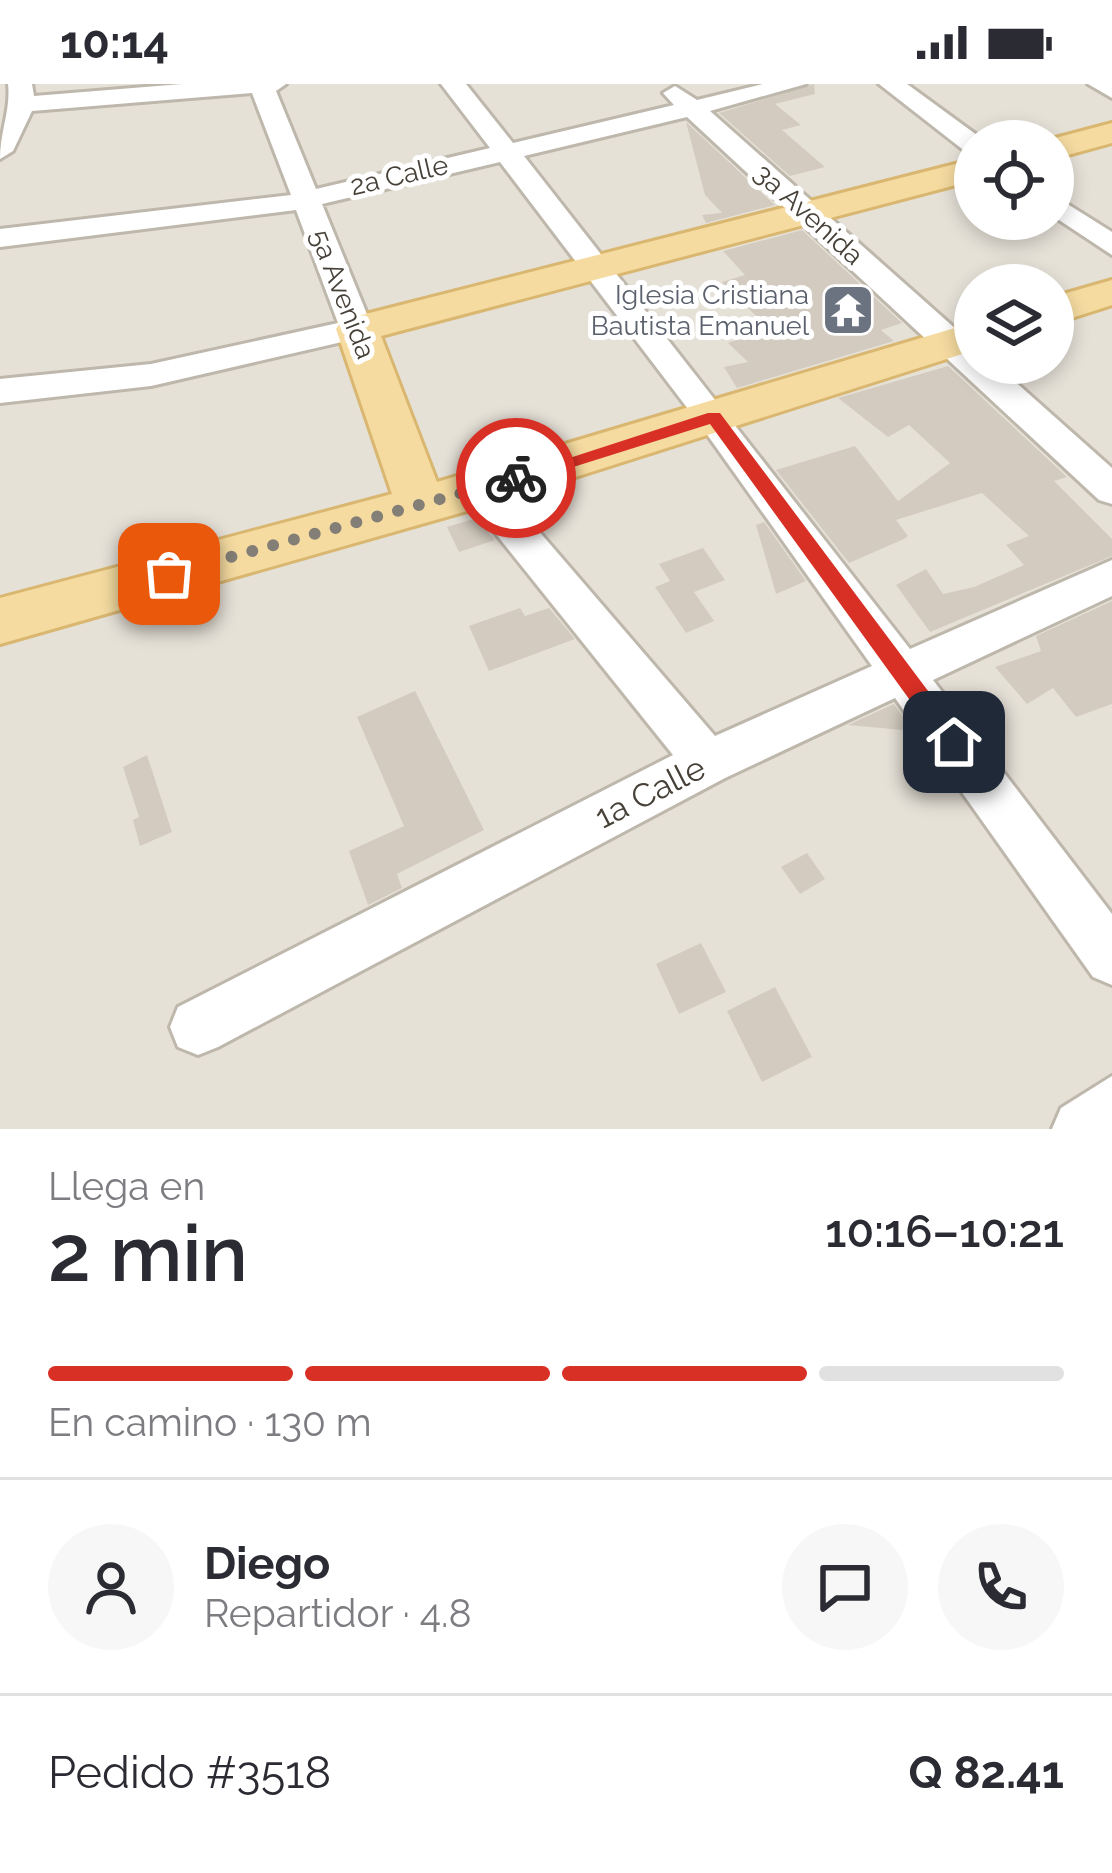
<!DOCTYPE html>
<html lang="es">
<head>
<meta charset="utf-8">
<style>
	:root { --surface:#fff; --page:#f7f7f7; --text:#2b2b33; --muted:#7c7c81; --line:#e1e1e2; --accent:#d93025 }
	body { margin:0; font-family:Raleway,sans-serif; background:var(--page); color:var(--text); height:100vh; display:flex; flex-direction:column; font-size:45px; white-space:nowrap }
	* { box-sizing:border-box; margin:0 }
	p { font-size:39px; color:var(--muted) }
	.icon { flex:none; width:66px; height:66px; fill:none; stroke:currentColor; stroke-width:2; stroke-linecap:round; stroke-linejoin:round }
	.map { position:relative; height:1045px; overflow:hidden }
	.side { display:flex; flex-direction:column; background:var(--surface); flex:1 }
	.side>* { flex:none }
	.controls { position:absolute; left:954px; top:36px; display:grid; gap:24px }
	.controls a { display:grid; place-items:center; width:120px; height:120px; border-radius:50%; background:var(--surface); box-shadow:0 6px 18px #0003; font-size:60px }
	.pin { position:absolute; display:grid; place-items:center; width:102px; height:102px; color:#fff; margin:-51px; border-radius:24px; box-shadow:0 6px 18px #0006 }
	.courier { position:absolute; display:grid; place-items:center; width:120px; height:120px; margin:-60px; border:9px solid #d93025; border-radius:50%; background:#fff; color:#222; box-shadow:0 3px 15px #0007 }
	.headline em { font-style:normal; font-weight:600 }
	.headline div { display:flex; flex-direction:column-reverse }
	.headline { display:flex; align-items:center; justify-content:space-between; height:204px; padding:0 48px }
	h1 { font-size:78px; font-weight:600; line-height:90px }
	.bar { display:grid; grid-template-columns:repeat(4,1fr); gap:18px 12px; align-content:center; height:144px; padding:0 48px }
	.bar i { height:15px; border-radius:9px; background:var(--line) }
	.bar .current { background:var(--accent) }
	.bar p { grid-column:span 4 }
	.line { display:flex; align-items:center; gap:30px; padding:0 48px; border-top:3px solid var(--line) }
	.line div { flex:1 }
	.round { display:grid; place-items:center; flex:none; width:126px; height:126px; border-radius:63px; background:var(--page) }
	.status { display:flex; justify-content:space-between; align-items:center; height:84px; padding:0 60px; background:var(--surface); direction:ltr }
	.status svg { height:33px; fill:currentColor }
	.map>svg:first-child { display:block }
</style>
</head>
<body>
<div class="status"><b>10:14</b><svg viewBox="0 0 49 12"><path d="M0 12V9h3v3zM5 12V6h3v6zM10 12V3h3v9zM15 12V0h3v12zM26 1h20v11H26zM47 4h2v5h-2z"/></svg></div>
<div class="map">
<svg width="1112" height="1045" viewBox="0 0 1112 1045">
	<rect width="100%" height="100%" fill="#f3f0e9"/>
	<path fill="#e6e1d7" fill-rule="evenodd" d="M0 0H1112V1045H0ZM975 57H1053V135H975ZM975 201H1053V279H975Z"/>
	<path fill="#d3cbbf" d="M814 0 815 10 775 20 801 41 782 46 825 83 790 92 719 29Z
		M686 38 775 121 706 139 702 131 722 129 705 111Z
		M802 146 902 239 881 246 894 257 737 304 724 283 748 278 728 259 768 244 722 198 745 191 723 167Z
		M948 282 1067 393 1054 397 1112 455V472L930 548 896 501 926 485 943 510 974 503 1024 481 1006 461 1029 452 982 409 896 436 908 452 904 455 849 479 776 386 855 362 898 417 950 379 909 341 888 353 838 314Z
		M477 434 495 456 459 468 447 443Z
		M764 438 806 497 776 510 756 441Z
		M703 464 725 496 694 508 714 537 686 549 655 503 670 497 659 480Z
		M1112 517V620L1076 633 1053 604 1027 620 995 583 1041 567 1036 552Z
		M520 524 525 532 549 524 575 555 489 587 469 542Z
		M415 607 484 746 397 790 402 804 368 821 349 767 404 742 357 633Z
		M894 620 913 647 848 641 885 624Z
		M147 671 172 748 140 762 133 736 139 733 123 683Z
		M807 769 825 795 800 810 781 783Z
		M701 859 726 908 679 930 656 880Z
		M775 903 812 973 762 998 727 927Z"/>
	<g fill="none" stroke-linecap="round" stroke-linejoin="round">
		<g stroke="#beb7ac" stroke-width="6">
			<path id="minor" d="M8 0H32L34 12 182 0H286L276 7 316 105 490 64 441 0H466L513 59 674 21 663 9 675 2 697 16 763 0H806L710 27 975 262V279H994L1112 384V420L1099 416 687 33 524 72 910 565 1112 476V512L933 596 1112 830V901L1093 893 895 614 725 694 218 963 198 971 178 963 170 943 178 923 673 671 468 415 462 405 468 395H494L715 652 872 582 701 342 500 78 322 120 373 245 368 252 151 302 0 319V295L151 280 338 239 296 126 0 163V145L291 111 252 9 32 27 13 67 0 75C0 47 11 25 8 0Z
				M879 0H907L985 57H975V70L966 68Z
				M1088 0H1112V14Z
				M1053 111 1112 148V171L1053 132Z
				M1112 992V1045H1052L1061 1024Z"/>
		</g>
		<g stroke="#d9b771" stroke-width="6">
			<path id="major" d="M1112 39V59L1053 75V57H1044Z
				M975 75V96L381 252 437 398 975 238V266L481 423 0 560V514L392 410 336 245 342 236Z
				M1112 196V221L1053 240V213Z"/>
		</g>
		<use href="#minor" fill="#fff" fill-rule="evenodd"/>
		<use href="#major" fill="#f5dba0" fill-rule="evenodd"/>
	</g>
	<path fill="#d93025" d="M708 329H720L961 651V666H946L710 340 516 401 508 394Z"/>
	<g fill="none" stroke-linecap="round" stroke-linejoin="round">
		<path stroke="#837e76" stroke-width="12" stroke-dasharray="0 21.6" d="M169 490 516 394"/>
	</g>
	<defs>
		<g id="temple-square" transform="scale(2.7)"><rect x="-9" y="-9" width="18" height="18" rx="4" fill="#6b7280" stroke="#fff"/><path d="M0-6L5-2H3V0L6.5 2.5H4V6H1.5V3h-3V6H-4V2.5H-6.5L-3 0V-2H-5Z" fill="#fff"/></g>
	</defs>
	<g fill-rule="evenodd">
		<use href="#temple-square" x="848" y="226"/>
	</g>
	<g text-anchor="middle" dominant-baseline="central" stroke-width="10" stroke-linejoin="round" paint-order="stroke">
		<g font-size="27" fill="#464038" stroke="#fff">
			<text transform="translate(399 91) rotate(-13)">2a Calle</text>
			<text transform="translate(809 130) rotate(42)">3a Avenida</text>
			<text transform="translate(343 210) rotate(69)">5a Avenida</text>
		</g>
		<g font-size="27" fill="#5b616d" stroke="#fff" text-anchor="end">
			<text x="809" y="210">Iglesia Cristiana<tspan x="809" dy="31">Bautista Emanuel</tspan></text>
		</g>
		<g font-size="33" fill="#464038" stroke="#fff">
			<text transform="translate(650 708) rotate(-27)">1a Calle</text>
		</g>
	</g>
</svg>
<div class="controls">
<a><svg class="icon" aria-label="locate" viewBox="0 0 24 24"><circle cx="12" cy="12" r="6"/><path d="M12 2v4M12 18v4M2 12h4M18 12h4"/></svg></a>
<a><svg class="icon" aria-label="layers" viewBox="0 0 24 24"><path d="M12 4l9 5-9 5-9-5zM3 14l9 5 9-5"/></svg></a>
</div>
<div class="pin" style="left:169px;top:490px;background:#ea580c"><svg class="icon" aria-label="bag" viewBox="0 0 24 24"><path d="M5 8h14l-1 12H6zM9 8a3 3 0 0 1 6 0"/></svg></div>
<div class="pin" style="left:954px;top:658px;background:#1f2937"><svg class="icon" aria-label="home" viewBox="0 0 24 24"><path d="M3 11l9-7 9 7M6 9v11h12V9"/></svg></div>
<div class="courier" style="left:516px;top:394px"><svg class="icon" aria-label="bike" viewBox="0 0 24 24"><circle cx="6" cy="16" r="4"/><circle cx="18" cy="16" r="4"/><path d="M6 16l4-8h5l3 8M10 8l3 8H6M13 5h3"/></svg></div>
</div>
<section class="side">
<div class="headline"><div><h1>2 min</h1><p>Llega en</p></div><em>10:16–10:21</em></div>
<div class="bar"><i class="current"></i><i class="current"></i><i class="current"></i><i></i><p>En camino · 130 m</p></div>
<div class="line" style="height:216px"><a class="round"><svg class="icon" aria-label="person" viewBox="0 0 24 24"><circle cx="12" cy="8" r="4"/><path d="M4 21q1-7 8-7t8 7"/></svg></a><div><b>Diego</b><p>Repartidor · 4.8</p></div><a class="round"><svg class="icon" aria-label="chat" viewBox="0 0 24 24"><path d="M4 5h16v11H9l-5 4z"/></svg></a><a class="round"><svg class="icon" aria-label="phone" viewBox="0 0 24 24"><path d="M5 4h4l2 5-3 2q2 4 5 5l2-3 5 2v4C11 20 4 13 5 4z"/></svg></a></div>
<div class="line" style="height:156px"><div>Pedido #3518</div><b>Q 82.41</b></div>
</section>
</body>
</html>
